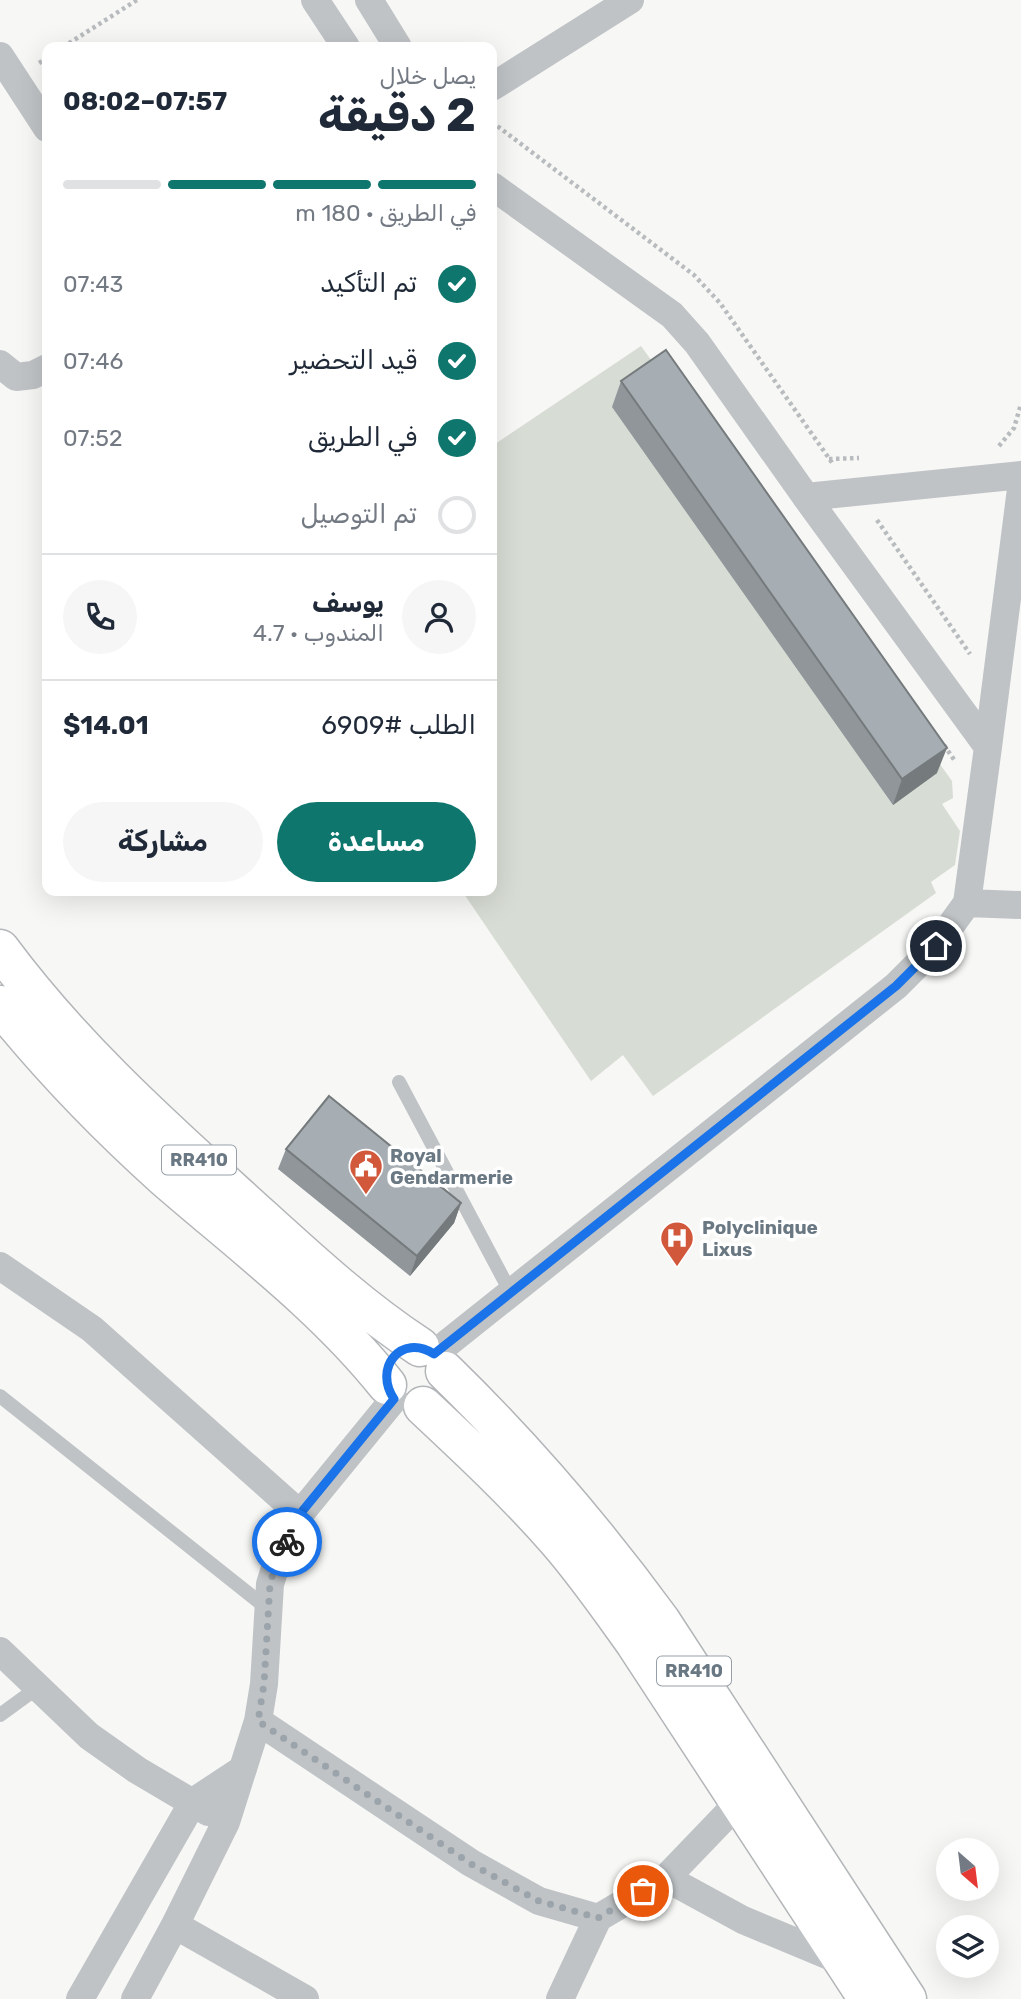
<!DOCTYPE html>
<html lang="ar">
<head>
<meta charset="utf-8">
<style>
	:root { --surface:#fff; --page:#f6f6f7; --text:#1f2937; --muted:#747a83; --line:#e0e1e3; --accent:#0f766e }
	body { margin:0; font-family:Rubik,"Noto Naskh Arabic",sans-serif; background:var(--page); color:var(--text); direction:rtl; height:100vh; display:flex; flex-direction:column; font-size:26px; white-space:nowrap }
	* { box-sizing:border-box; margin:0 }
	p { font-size:23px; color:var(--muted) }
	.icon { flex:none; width:38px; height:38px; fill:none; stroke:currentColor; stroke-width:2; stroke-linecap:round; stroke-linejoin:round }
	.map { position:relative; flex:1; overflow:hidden; direction:ltr }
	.sheet { position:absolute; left:42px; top:42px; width:455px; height:854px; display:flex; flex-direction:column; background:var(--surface); border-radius:14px; box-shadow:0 7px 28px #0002; direction:rtl }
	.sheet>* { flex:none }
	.needle { width:46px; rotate:152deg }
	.controls { position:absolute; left:936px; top:1838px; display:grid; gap:14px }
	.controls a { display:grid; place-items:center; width:63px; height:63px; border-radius:50%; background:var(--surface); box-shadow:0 7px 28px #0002; font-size:35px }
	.pin { position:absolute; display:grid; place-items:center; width:60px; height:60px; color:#fff; margin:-30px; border:4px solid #fff; border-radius:50%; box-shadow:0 2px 7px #0007 }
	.courier { position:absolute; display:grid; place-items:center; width:70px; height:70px; margin:-35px; border:5px solid #1a73e8; border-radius:50%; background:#fff; color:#222; box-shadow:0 2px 9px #0007 }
	.overview em { font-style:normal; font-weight:700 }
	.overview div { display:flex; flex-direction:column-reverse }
	.overview { display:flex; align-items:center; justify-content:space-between; height:119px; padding:0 21px }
	h1 { font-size:46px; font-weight:700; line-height:52px }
	.bar { display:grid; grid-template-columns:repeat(4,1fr); gap:10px 7px; align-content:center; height:84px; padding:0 21px }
	.bar i { height:9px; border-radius:5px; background:var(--line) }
	.bar .current { background:var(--accent) }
	.bar p { grid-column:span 4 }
	.line { display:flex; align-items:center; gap:18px; padding:0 21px; border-top:2px solid var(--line) }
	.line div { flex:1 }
	.round { display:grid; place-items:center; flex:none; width:74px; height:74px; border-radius:37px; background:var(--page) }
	ol { padding:0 21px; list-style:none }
	li { display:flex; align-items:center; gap:21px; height:77px }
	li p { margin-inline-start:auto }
	li .icon { padding:7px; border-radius:50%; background:var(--accent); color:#fff; stroke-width:4 }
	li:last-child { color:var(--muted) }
	li i { width:38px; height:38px; border:4px solid var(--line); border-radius:50% }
	.cta { display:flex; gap:14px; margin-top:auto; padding:14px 21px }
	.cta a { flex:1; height:80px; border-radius:42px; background:var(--accent); color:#fff; font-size:28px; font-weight:700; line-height:80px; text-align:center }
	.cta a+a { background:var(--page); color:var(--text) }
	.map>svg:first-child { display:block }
</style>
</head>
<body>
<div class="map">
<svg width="1021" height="1999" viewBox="0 0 1021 1999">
	<rect width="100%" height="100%" fill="#f7f7f5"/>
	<path fill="#d7dcd4" d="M641 346 952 781 953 798 942 804 960 831 955 865 931 882 936 893 653 1096 623 1055 591 1081 462 891H492V446Z"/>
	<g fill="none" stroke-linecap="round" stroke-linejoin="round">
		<g stroke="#b3b6b9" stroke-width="41">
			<path id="trunk" d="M0 949C68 1041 152 1118 236 1194 296 1248 353 1303 420 1347
				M0 1005C50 1067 106 1125 165 1178 241 1244 324 1306 387 1385
				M445 1371C525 1449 596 1532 661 1621L907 1999
				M423 1406C469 1449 515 1492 557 1540 585 1572 610 1608 635 1643L868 1999"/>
		</g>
		<path stroke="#b9bcbe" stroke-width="4.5" stroke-dasharray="3.5 3.5" stroke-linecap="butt" d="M63 47 137 0
			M39 63 47 58
			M492 122 694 275 720 303 833 464
			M999 446 1014 428 1021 404
			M829 459 859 458
			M877 520 970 654
			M944 745 955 761"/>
		<path stroke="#bfc3c6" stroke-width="14" d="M399 1082 511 1293
			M0 1396 268 1609
			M0 1715 37 1688"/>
		<path stroke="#bfc3c6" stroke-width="28" d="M315 0 346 47
			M369 0 398 47
			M0 56 47 128
			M492 87 630 0
			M492 186 672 315 697 343 806 497 988 747 967 903 1021 905
			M0 364 16 377 33 375 47 368
			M806 497 1021 475
			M988 747 1021 489
			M0 1266 92 1329 300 1514
			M434 1354 896 986 936 946 967 903
			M0 1651 89 1736 137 1770 208 1812
			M258 1721 264 1684 270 1584 277 1562 300 1514 394 1399
			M666 1878 743 1920 844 1962
			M175 1925 305 1999
			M80 1999 193 1802 243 1769
			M135 1999 175 1925 226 1822 258 1721 471 1863 539 1901 598 1918
			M560 1999 598 1918 666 1878 739 1802"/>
		<use href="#trunk" stroke="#fff" stroke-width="38"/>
	</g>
	<path fill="#90969a" d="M621 381 937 773 893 805 612 407Z
		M286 1149 461 1203 454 1223 410 1276 278 1169Z"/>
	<path fill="#757a7d" d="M947 748 937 773 893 805 902 779Z
		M461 1203 454 1223 410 1276 417 1256Z"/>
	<path fill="#a7aeb3" stroke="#757a7d" stroke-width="2" d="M666 350 947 748 902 779 621 381Z
		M329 1096 461 1203 417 1256 286 1149Z"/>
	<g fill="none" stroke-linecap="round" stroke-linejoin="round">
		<path stroke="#9ba4ab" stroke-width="7" stroke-dasharray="0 12.6" d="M287 1542 276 1562 270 1584 264 1684 258 1721 471 1864 539 1901 598 1918 643 1891"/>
		<path stroke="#1a73e8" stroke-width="9" d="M287 1542 300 1514 394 1399C373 1368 401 1333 434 1354L896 986 936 946"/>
	</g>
	<defs>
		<g id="civic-pin" transform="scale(1.75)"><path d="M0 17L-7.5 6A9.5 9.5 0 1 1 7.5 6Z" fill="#d1583b" stroke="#fff"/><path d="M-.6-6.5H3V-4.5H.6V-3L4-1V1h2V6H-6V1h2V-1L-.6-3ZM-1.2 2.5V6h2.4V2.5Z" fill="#fff"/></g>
		<g id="hospital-pin" transform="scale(1.75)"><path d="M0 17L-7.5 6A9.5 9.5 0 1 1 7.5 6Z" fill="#d1583b" stroke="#fff"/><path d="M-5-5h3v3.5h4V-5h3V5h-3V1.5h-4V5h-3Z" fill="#fff"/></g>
	</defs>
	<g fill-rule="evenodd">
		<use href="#civic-pin" x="366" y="1166"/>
		<use href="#hospital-pin" x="677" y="1238"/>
	</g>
	<g text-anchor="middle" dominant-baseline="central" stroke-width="7" stroke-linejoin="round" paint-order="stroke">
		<g fill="#fff" stroke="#97a0a8" stroke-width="2">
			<rect x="162" y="1145.5" width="74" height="29" rx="5"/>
			<rect x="657" y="1656.5" width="74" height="29" rx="5"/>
		</g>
		<g font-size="18" font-weight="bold" fill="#6a7883">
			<text x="199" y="1160">RR410</text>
			<text x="694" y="1671">RR410</text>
		</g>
		<g font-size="19" font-weight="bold" fill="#6a7883" stroke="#fff" text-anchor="start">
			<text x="390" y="1155">Royal<tspan x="390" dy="22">Gendarmerie</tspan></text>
			<text x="702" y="1227">Polyclinique<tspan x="702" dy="22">Lixus</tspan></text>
		</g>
	</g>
</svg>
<div class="controls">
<a><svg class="needle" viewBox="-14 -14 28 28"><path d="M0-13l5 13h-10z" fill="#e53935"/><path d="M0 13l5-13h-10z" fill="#747a83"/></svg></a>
<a><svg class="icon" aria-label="layers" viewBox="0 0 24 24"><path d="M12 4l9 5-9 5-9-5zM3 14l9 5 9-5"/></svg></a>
</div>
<div class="pin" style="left:643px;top:1891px;background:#ea580c"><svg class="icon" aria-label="bag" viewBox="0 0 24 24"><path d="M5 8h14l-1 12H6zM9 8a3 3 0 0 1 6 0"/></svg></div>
<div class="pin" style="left:936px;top:946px;background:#1f2937"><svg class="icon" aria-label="home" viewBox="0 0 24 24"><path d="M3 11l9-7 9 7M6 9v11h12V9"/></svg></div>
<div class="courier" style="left:287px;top:1542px"><svg class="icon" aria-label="bike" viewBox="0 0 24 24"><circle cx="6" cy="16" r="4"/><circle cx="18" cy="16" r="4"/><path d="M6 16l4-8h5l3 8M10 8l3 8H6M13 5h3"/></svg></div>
<section class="sheet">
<div class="overview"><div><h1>2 دقيقة</h1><p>يصل خلال</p></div><em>07:57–08:02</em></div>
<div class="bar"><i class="current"></i><i class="current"></i><i class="current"></i><i></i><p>في الطريق · 180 m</p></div>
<ol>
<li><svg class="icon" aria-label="check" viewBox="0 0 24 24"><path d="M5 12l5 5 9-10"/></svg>تم التأكيد<p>07:43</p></li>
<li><svg class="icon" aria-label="check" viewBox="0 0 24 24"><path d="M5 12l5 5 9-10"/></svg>قيد التحضير<p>07:46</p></li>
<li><svg class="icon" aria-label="check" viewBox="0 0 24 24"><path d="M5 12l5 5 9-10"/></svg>في الطريق<p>07:52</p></li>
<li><i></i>تم التوصيل</li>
</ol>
<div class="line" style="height:126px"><a class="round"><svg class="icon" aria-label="person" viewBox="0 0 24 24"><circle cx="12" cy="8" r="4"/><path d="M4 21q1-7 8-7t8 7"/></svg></a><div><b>يوسف</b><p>المندوب · 4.7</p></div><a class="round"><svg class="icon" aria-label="phone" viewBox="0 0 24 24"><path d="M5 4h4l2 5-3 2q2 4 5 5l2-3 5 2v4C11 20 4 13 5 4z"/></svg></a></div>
<div class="line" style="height:91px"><div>الطلب #6909</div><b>$14.01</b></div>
<div class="cta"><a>مساعدة</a><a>مشاركة</a></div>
</section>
</div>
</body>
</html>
